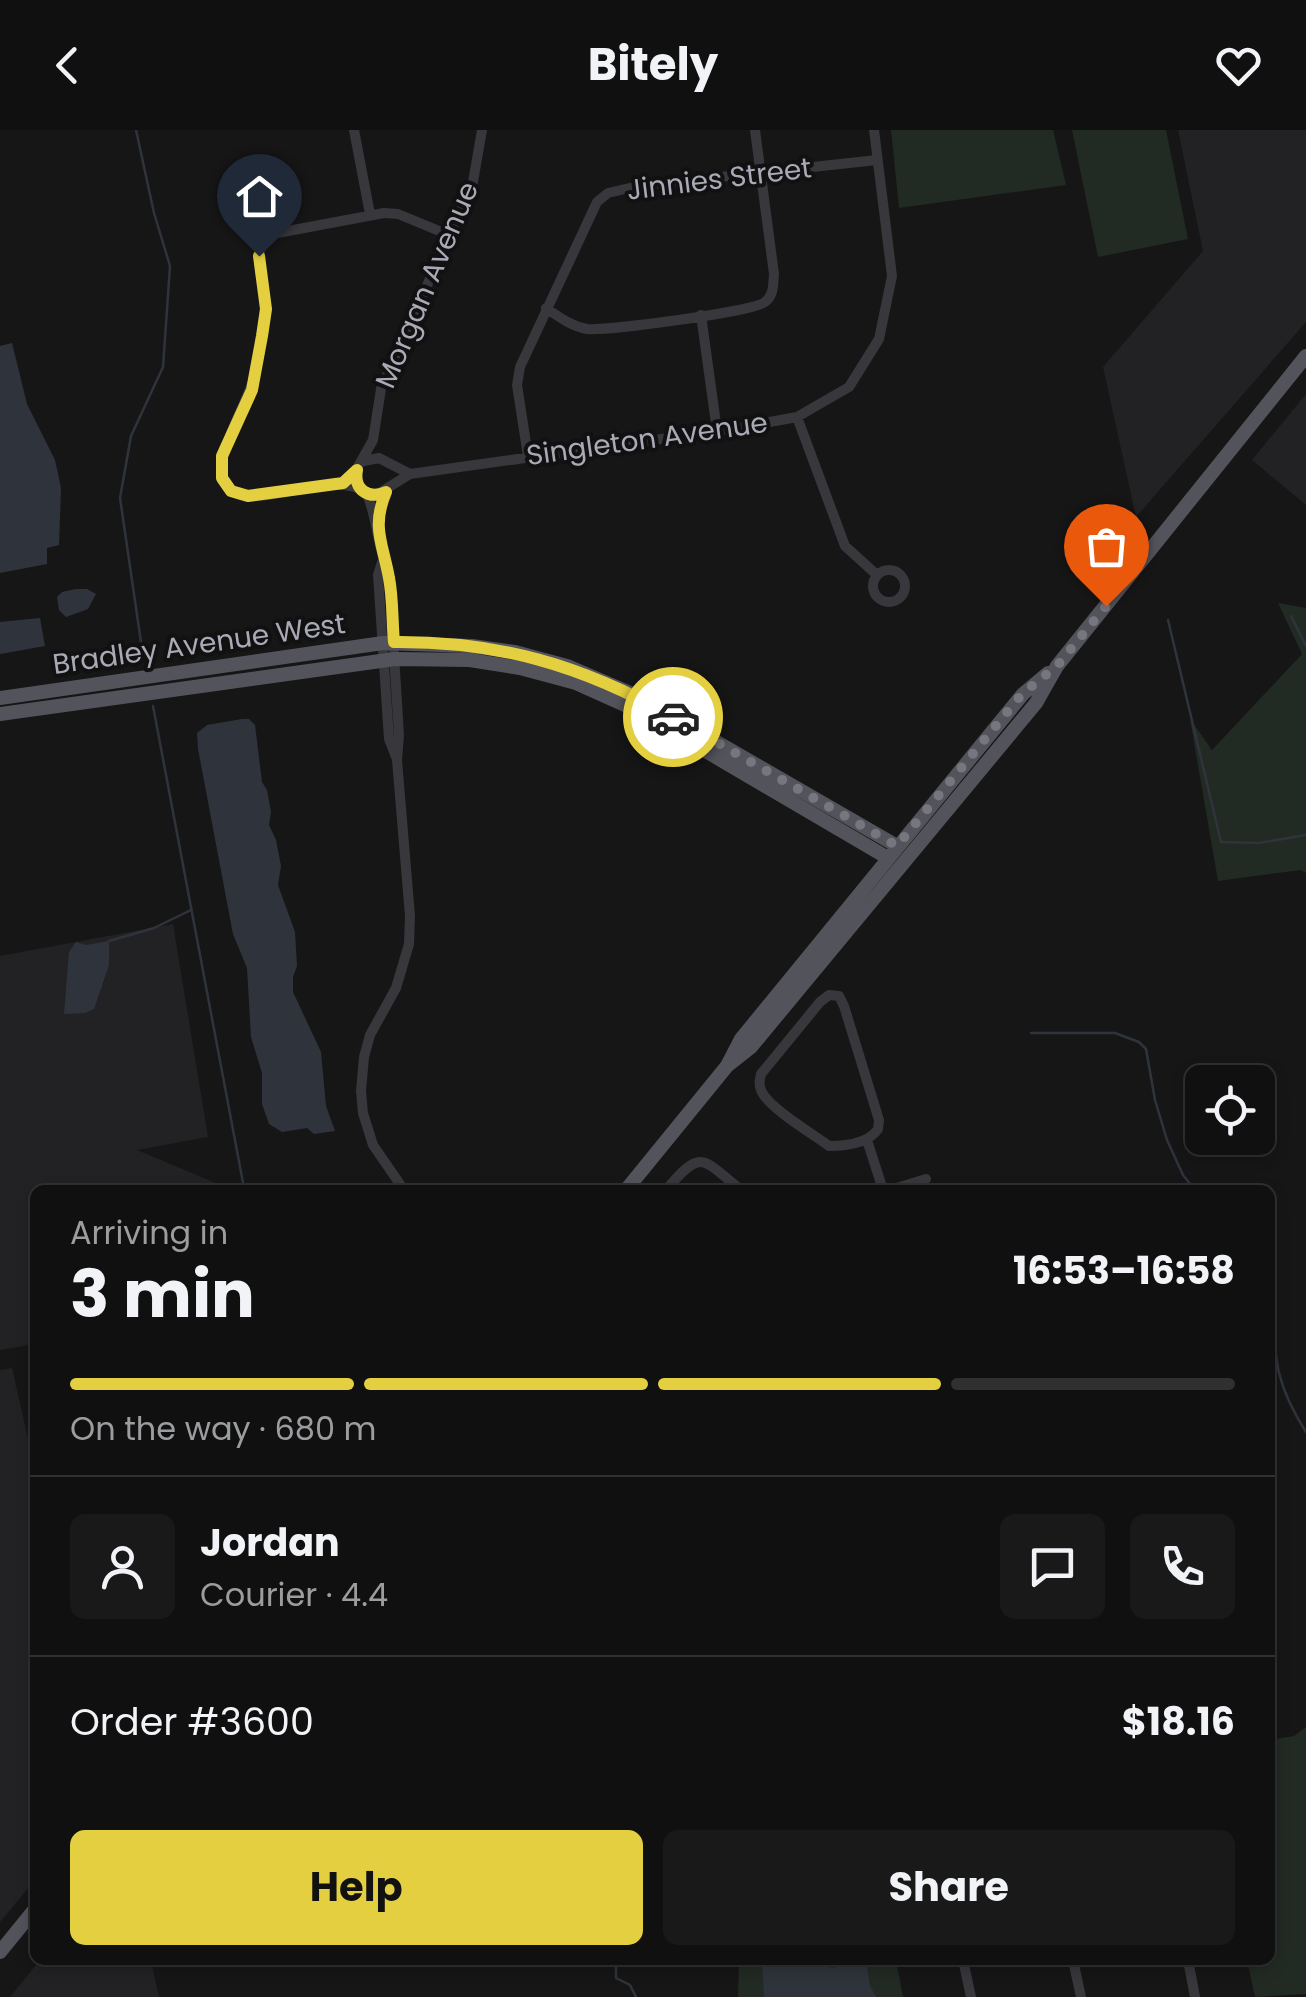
<!DOCTYPE html>
<html lang="en">
<head>
<meta charset="utf-8">
<style>
	:root { --surface:#101011; --page:#19191a; --text:#f1f3f6; --muted:#9c9d9f; --line:#303031; --accent:#e4cf41 }
	body { margin:0; font-family:Poppins,sans-serif; background:var(--page); color:var(--text); height:100vh; display:flex; flex-direction:column; font-size:38px; white-space:nowrap }
	* { box-sizing:border-box; margin:0 }
	p { font-size:32px; color:var(--muted) }
	.icon { flex:none; width:55px; height:55px; fill:none; stroke:currentColor; stroke-width:2; stroke-linecap:round; stroke-linejoin:round }
	.map { position:relative; flex:1; overflow:hidden }
	.side { position:absolute; left:30px; top:1055px; width:1245px; height:780px; display:flex; flex-direction:column; background:var(--surface); border-radius:15px; box-shadow:0 5px 15px #0003,0 0 0 2px var(--line) }
	.side>* { flex:none }
	.tools { position:absolute; left:1185px; top:935px; display:grid; gap:20px }
	.tools a { display:grid; place-items:center; width:90px; height:90px; border-radius:15px; background:var(--surface); box-shadow:0 5px 15px #0003,0 0 0 2px var(--line); font-size:50px }
	.pin { position:absolute; display:grid; place-items:center; width:85px; height:85px; color:#fff; margin:-102px -42px; border-radius:50% 50% 50% 0; rotate:-45deg; box-shadow:0 0 10px #0007 }
	.pin .icon { rotate:45deg }
	.courier { position:absolute; display:grid; place-items:center; width:100px; height:100px; margin:-50px; border:8px solid #e4cf41; border-radius:50%; background:#fff; color:#222; box-shadow:0 2px 12px #0007 }
	.overview em { font-style:normal; font-weight:700 }
	.overview div { display:flex; flex-direction:column-reverse }
	.overview { display:flex; align-items:center; justify-content:space-between; height:170px; padding:0 40px }
	h1 { font-size:65px; font-weight:700; line-height:75px }
	.bar { display:grid; grid-template-columns:repeat(4,1fr); gap:15px 10px; align-content:center; height:120px; padding:0 40px }
	.bar i { height:12px; border-radius:8px; background:var(--line) }
	.bar .selected { background:var(--accent) }
	.bar p { grid-column:span 4 }
	.line { display:flex; align-items:center; gap:25px; padding:0 40px; border-top:2px solid var(--line) }
	.line div { flex:1 }
	.round { display:grid; place-items:center; flex:none; width:105px; height:105px; border-radius:15px; background:var(--page) }
	.cta { display:flex; gap:20px; margin-top:auto; padding:20px 40px }
	.cta a { flex:1; height:115px; border-radius:15px; background:var(--accent); color:#111; font-size:40px; font-weight:700; line-height:115px; text-align:center }
	.cta a+a { background:var(--page); color:var(--text) }
	header { display:flex; justify-content:space-between; align-items:center; height:130px; padding:0 40px; background:var(--surface); font-size:45px; font-weight:700 }
	.map>svg:first-child { display:block }
</style>
</head>
<body>
<header><svg class="icon" aria-label="back" viewBox="0 0 24 24"><path d="M15 5l-7 7 7 7"/></svg>Bitely<svg class="icon" aria-label="heart" viewBox="0 0 24 24"><path d="M12 20l-8-8c-3-5 5-10 8-4 3-6 11-1 8 4z"/></svg></header>
<div class="map">
<svg width="1306" height="1867" viewBox="0 0 1306 1867">
	<rect width="100%" height="100%" fill="#161617"/>
	<path fill="#222224" d="M1178 0H1306V192L1136 387 1103 237 1203 121Z
		M1306 264V375L1252 330Z
		M173 794 208 1007 137 1020 218 1054 220 1060H35V1214L0 1220V826Z
		M12 1238 35 1339V1750L0 1792V1240Z
		M40 1830H151L159 1867H10Z"/>
	<path fill="#222a24" d="M891 0H1053L1066 55 899 78Z
		M1072 0H1166L1188 109 1098 127Z
		M1278 473 1306 478V743L1301 740 1218 751 1190 589 1212 620 1302 524Z
		M1306 1597V1864L1255 1867 1247 1830H1270V1610L1294 1606Z
		M739 1830H896L903 1867H738Z"/>
	<path fill="#2f343c" d="M12 213 27 274 55 330 61 358 59 415 47 418V434L0 443V216Z
		M76 459H87L96 464 88 479 66 487 59 480 57 467 62 462Z
		M40 488 45 516 0 524V492Z
		M242 589H249L255 595 262 652 267 660 271 682 269 695 276 710 281 736 278 755 295 802 297 836 293 847V862L321 922 326 976 335 1001 314 1004 307 998 282 1002 269 994 262 974V943L251 907 247 838 233 804 198 619 197 603 207 595Z
		M109 811V835L94 879 85 883 64 884 69 822 76 812 86 815Z
		M762 1830H819L826 1837 835 1838 840 1830H866L870 1856 876 1867H764Z"/>
	<g fill="none" stroke-linecap="round" stroke-linejoin="round">
		<path stroke="#2f343c" stroke-width="2.5" d="M136 0 154 83 170 136 163 237 131 306 120 368 142 519
			M1291 486 1306 516
			M1168 490 1221 712 1259 713 1306 705
			M153 576 244 1058 247 1060
			M109 811 154 798 191 780
			M1031 903H1115L1139 912 1146 919 1155 970 1167 1010 1183 1045 1195 1060
			M1270 1146C1278 1215 1266 1239 1306 1302
			M616 1830V1848L630 1855 636 1867"/>
		<path stroke="#37373c" stroke-width="10" d="M354 0 370 84
			M546 178C559 187 571 196 587 199 605 201 753 182 765 172 774 165 773 155 774 144L755 0
			M701 185 717 301
			M797 287 845 416 877 445
			M528 326 517 255 520 237 597 72 608 63 638 56 877 30
			M364 331 379 328 410 344
			M357 340 359 357 367 364 376 365 410 344 726 300 797 287 849 257 879 209 892 146 874 0
			M355 342 373 310 381 259 473 52 482 0
			M360 359C325 343 258 378 233 362 200 342 250 273 255 243 259 223 264 203 265 183 268 160 246 119 272 104L384 83 398 84 449 105
			M367 364C378 390 377 418 389 444L399 605 397 630 410 786 409 814 396 858 370 905 364 927 361 961 363 983 373 1015 404 1060
			M382 432 378 445 389 609 396 627
			M873 456a16 16 0 1 1 32 0a16 16 0 1 1-32 0Z
			M829 865 839 866 844 876 879 990 878 999C868 1014 846 1016 829 1016 813 1004 767 977 761 960 758 953 760 950 761 944L820 872Z
			M867 1010 883 1060
			M666 1060C702 1017 702 1029 741 1060
			M890 1060 926 1049
			M963 1830 971 1867
			M1073 1830 1081 1867
			M1188 1830 1195 1867"/>
		<path stroke="#53535b" stroke-width="14" d="M0 568 383 513 472 516 515 522 567 536 637 566 897 716
			M0 584 395 529 470 530 520 538 576 553 634 579 888 728
			M727 936 751 917 1036 573 1057 536 1306 226
			M626 1060 727 936 741 909 1023 564 1048 543
			M0 1822 35 1779"/>
	</g>
	<g fill="none" stroke-linecap="round" stroke-linejoin="round">
		<path stroke="#76767e" stroke-width="10" stroke-dasharray="0 18" d="M673 587 897 716 1022 564 1057 536 1106 476"/>
		<path stroke="#e4cf41" stroke-width="12" d="M259 126 266 179 262 206 252 260 222 326V348L231 361 248 366 343 353 357 340C353 359 368 370 386 362 371 397 383 414 389 448 393 468 392 491 394 512 498 511 582 535 673 587"/>
	</g>
	<g text-anchor="middle" dominant-baseline="central" stroke-width="8" stroke-linejoin="round" paint-order="stroke">
		<g font-size="28" fill="#a9aab6" stroke="#111112">
			<text transform="translate(719 49) rotate(-7)">Jinnies Street</text>
			<text transform="translate(427 155) rotate(-67)">Morgan Avenue</text>
			<text transform="translate(647 309) rotate(-8)">Singleton Avenue</text>
			<text transform="translate(199 514) rotate(-8)">Bradley Avenue West</text>
		</g>
	</g>
</svg>
<div class="tools">
<a><svg class="icon" aria-label="locate" viewBox="0 0 24 24"><circle cx="12" cy="12" r="6"/><path d="M12 2v4M12 18v4M2 12h4M18 12h4"/></svg></a>
</div>
<div class="pin" style="left:1106px;top:476px;background:#ea580c"><svg class="icon" aria-label="bag" viewBox="0 0 24 24"><path d="M5 8h14l-1 12H6zM9 8a3 3 0 0 1 6 0"/></svg></div>
<div class="pin" style="left:259px;top:126px;background:#1f2937"><svg class="icon" aria-label="home" viewBox="0 0 24 24"><path d="M3 11l9-7 9 7M6 9v11h12V9"/></svg></div>
<div class="courier" style="left:673px;top:587px"><svg class="icon" aria-label="car" viewBox="0 0 24 24"><path d="M5 17H2v-5l4-1 3-4h7l3 4 3 1v5h-3M9 17h6M6 11h13"/><circle cx="7" cy="17" r="2"/><circle cx="17" cy="17" r="2"/></svg></div>
<section class="side">
<div class="overview"><div><h1>3 min</h1><p>Arriving in</p></div><em>16:53–16:58</em></div>
<div class="bar"><i class="selected"></i><i class="selected"></i><i class="selected"></i><i></i><p>On the way · 680 m</p></div>
<div class="line" style="height:180px"><a class="round"><svg class="icon" aria-label="person" viewBox="0 0 24 24"><circle cx="12" cy="8" r="4"/><path d="M4 21q1-7 8-7t8 7"/></svg></a><div><b>Jordan</b><p>Courier · 4.4</p></div><a class="round"><svg class="icon" aria-label="chat" viewBox="0 0 24 24"><path d="M4 5h16v11H9l-5 4z"/></svg></a><a class="round"><svg class="icon" aria-label="phone" viewBox="0 0 24 24"><path d="M5 4h4l2 5-3 2q2 4 5 5l2-3 5 2v4C11 20 4 13 5 4z"/></svg></a></div>
<div class="line" style="height:130px"><div>Order #3600</div><b>$18.16</b></div>
<div class="cta"><a>Help</a><a>Share</a></div>
</section>
</div>
</body>
</html>
